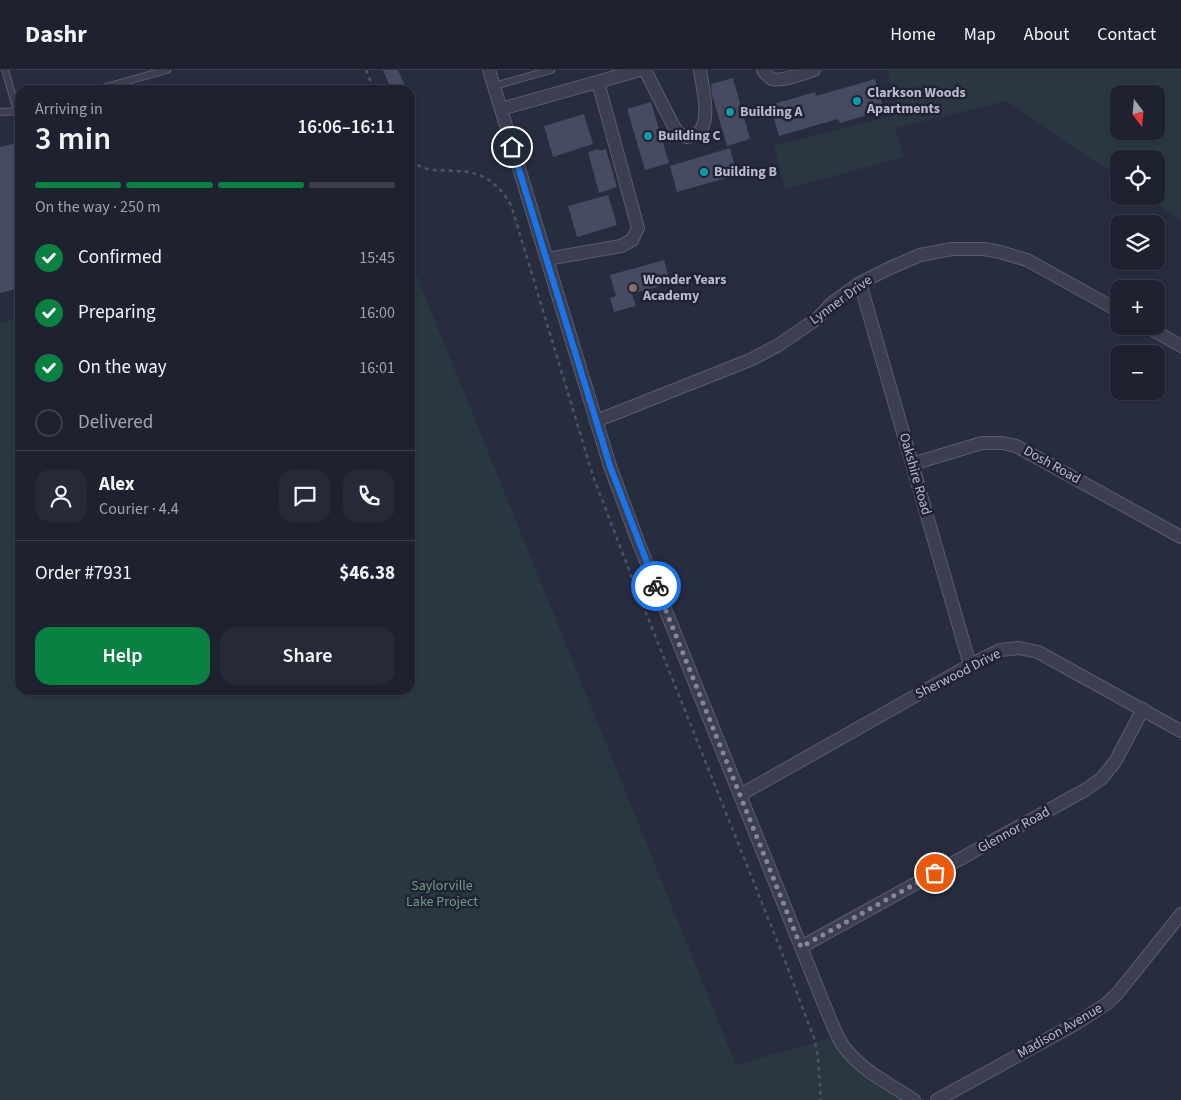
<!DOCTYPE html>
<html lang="en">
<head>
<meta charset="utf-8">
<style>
	:root { --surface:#1e212f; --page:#262937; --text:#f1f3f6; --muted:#a1a3aa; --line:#3c3e4b; --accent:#0b8043 }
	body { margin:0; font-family:"Source Sans 3",sans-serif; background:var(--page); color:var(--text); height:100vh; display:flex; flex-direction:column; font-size:19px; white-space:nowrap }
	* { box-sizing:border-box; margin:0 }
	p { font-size:16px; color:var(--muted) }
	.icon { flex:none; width:28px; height:28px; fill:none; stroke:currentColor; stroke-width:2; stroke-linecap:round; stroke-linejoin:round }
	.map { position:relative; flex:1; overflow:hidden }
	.details { position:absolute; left:15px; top:15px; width:400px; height:610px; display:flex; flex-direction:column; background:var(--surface); border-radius:15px; box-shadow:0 1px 4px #0004,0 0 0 1px var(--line) }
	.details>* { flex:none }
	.needle { width:32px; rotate:164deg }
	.buttons { position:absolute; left:1110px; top:15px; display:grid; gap:10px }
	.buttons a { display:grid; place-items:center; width:55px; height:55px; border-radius:10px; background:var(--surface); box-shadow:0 1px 4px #0004,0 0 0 1px var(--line); font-size:25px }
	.pin { position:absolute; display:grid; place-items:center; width:42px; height:42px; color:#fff; margin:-21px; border:2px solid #fff; border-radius:50%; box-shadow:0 1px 5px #0007 }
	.courier { position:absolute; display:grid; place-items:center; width:50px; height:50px; margin:-25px; border:4px solid #1a73e8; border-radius:50%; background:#fff; color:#222; box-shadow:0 1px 6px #0007 }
	.overview em { font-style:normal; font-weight:600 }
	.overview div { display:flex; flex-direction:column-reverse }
	.overview { display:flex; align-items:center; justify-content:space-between; height:85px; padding:0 20px }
	h1 { font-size:32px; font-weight:600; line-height:38px }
	.bar { display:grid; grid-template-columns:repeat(4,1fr); gap:8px 5px; align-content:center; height:60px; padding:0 20px }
	.bar i { height:6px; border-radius:4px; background:var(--line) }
	.bar .selected { background:var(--accent) }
	.bar p { grid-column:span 4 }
	.line { display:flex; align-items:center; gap:12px; padding:0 20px; border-top:1px solid var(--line) }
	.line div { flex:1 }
	.round { display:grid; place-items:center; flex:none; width:52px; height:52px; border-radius:15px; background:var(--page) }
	ol { padding:0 20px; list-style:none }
	li { display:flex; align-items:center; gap:15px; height:55px }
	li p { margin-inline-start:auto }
	li .icon { padding:5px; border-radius:50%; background:var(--accent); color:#fff; stroke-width:4 }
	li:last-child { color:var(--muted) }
	li i { width:28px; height:28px; border:2px solid var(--line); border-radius:50% }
	.button { display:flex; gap:10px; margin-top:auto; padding:10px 20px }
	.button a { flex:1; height:58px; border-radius:15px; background:var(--accent); color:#fff; font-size:20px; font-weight:600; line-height:58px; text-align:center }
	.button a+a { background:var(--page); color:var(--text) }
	header { display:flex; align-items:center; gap:30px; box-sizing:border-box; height:70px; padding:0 25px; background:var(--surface); border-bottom:1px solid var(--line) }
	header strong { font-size:24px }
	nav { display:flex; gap:28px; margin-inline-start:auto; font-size:18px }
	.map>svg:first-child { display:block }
</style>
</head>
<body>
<header>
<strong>Dashr</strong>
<nav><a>Home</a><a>Map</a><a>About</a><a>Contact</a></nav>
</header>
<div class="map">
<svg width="1181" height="1030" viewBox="0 0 1181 1030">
	<rect width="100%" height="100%" fill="#282c3f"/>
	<path fill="#293840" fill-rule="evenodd" d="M887 0H1181V150L1146 126H1156V89H1119V107L1006 31 895 58 904 87 785 119 774 76 899 44ZM1119 24H1156V61H1119Z
		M410 189 736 995 838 966 843 976 914 1030H0V253L20 247V620H410Z"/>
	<path fill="#474b61" d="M383 0H398L407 20H391Z
		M733 8 750 69 727 76 712 25 711 14Z
		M875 9 884 40 840 53 838 49 779 66 770 35 815 22 816 26Z
		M651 32 669 93 645 100 627 39Z
		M584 44 593 74 553 87 544 56Z
		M20 72V218L0 223V77Z
		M730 78 737 105 677 122 670 96Z
		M599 79V81L606 79 617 117 599 123 588 82Z
		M608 125 617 155 577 167 568 136Z
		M664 190 670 213 632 224 636 236 614 242 610 228 616 226 610 205Z"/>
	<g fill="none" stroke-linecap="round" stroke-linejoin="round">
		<g stroke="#595c6d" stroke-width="8">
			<path id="lane" d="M5 0 17 41
				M494 16 551 0
				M95 20 167 0
				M0 42 20 41"/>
		</g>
		<g stroke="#595c6d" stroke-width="14">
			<path id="street" d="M489 0 610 396 637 469 830 949C834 958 838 969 844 977 862 1001 890 1014 914 1030
				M645 0 673 55 678 63 687 67C691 66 696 65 698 63 712 51 702 16 700 0
				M763 0C765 3 768 7 772 9 782 12 804 3 814 0
				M501 39 640 0
				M547 189 621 176 632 170 638 158 598 12
				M860 213 970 595
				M1146 256 1181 276
				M596 351 750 290 777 276 818 248 831 234 860 213 890 198 920 185 952 179H984L1000 182 1027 190 1119 241
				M912 394 982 373H1003L1016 376 1181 467
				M740 725 970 595 1000 580 1019 578 1038 582 1181 661
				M801 877 1085 720 1101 709 1115 692 1143 639
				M937 1030 1077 953 1106 934 1117 924 1181 844"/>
		</g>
		<path stroke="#48555d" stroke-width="2.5" stroke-dasharray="4 4" stroke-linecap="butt" d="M366 0 374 20
			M410 92C416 94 422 98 428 99 437 101 446 100 455 101 482 101 497 112 511 135L593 406 634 513 782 883 815 971 818 988 821 1030"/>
		<use href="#lane" stroke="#3b3f4f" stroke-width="6"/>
		<use href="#street" stroke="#3b3f4f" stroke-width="12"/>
	</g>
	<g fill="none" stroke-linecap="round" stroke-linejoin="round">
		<path stroke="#868899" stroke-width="5" stroke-dasharray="0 9" d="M656 516 801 877 935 803"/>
		<path stroke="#1a73e8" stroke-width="6" d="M512 77 610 396 656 516"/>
	</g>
	<g fill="#0f9aa8" stroke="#202334" stroke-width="2">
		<circle cx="857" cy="31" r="5"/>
		<circle cx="730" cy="42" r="5"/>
		<circle cx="648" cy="66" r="5"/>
		<circle cx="704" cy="102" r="5"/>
	</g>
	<circle fill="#8d6e63" stroke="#202334" stroke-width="2" cx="633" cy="218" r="5"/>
	<g text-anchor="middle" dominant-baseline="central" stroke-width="5" stroke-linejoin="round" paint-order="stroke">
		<g font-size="14" font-weight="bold" fill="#b8baca" stroke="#202334" text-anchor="start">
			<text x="867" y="23">Clarkson Woods<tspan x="867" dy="16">Apartments</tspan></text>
			<text x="740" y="42">Building A</text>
			<text x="658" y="66">Building C</text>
			<text x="714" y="102">Building B</text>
			<text x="643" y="210">Wonder Years<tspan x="643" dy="16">Academy</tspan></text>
		</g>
		<g font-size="14" fill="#b8baca" stroke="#202334">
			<text transform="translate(841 230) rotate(-36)">Lynner Drive</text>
			<text transform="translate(1052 395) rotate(29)">Dosh Road</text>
			<text transform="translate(915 404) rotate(74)">Oakshire Road</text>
			<text transform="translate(958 604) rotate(-27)">Sherwood Drive</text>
			<text transform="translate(1014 760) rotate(-29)">Glennor Road</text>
			<text transform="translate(1060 961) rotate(-30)">Madison Avenue</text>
		</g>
		<g font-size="14" fill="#719984" stroke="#202334">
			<text x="442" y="816">Saylorville<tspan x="442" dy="16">Lake Project</tspan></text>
		</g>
	</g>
</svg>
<div class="buttons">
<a><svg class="needle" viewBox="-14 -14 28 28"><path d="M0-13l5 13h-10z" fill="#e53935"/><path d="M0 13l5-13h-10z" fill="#a1a3aa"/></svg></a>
<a><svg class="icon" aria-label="locate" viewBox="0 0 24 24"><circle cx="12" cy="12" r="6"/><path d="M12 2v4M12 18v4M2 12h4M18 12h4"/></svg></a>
<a><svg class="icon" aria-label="layers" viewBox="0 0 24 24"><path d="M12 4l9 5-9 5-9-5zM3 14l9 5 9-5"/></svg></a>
<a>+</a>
<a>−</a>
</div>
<div class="pin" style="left:935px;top:803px;background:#ea580c"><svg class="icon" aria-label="bag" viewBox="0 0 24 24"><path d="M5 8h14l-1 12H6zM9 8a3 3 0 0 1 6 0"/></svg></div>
<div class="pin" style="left:512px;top:77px;background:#1f2937"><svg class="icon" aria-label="home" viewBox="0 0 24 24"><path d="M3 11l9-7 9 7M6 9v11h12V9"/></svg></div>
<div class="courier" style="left:656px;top:516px"><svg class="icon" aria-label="bike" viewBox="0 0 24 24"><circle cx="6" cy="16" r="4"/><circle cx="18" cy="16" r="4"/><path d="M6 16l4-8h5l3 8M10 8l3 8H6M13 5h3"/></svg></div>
<section class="details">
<div class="overview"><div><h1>3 min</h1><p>Arriving in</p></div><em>16:06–16:11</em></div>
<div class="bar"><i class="selected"></i><i class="selected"></i><i class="selected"></i><i></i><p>On the way · 250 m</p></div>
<ol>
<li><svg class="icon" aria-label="check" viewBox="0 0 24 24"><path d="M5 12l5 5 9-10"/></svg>Confirmed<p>15:45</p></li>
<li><svg class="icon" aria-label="check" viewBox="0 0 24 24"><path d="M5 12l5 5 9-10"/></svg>Preparing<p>16:00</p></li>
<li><svg class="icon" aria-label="check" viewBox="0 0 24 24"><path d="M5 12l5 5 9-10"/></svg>On the way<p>16:01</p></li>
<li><i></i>Delivered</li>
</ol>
<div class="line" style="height:90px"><a class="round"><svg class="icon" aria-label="person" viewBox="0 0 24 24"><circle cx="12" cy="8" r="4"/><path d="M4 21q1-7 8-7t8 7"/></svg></a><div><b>Alex</b><p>Courier · 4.4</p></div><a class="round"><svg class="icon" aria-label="chat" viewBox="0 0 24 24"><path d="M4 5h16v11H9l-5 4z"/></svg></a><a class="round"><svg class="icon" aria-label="phone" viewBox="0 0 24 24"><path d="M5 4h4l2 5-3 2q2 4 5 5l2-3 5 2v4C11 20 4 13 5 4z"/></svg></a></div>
<div class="line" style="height:65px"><div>Order #7931</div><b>$46.38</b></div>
<div class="button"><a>Help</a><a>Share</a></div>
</section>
</div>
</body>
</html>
